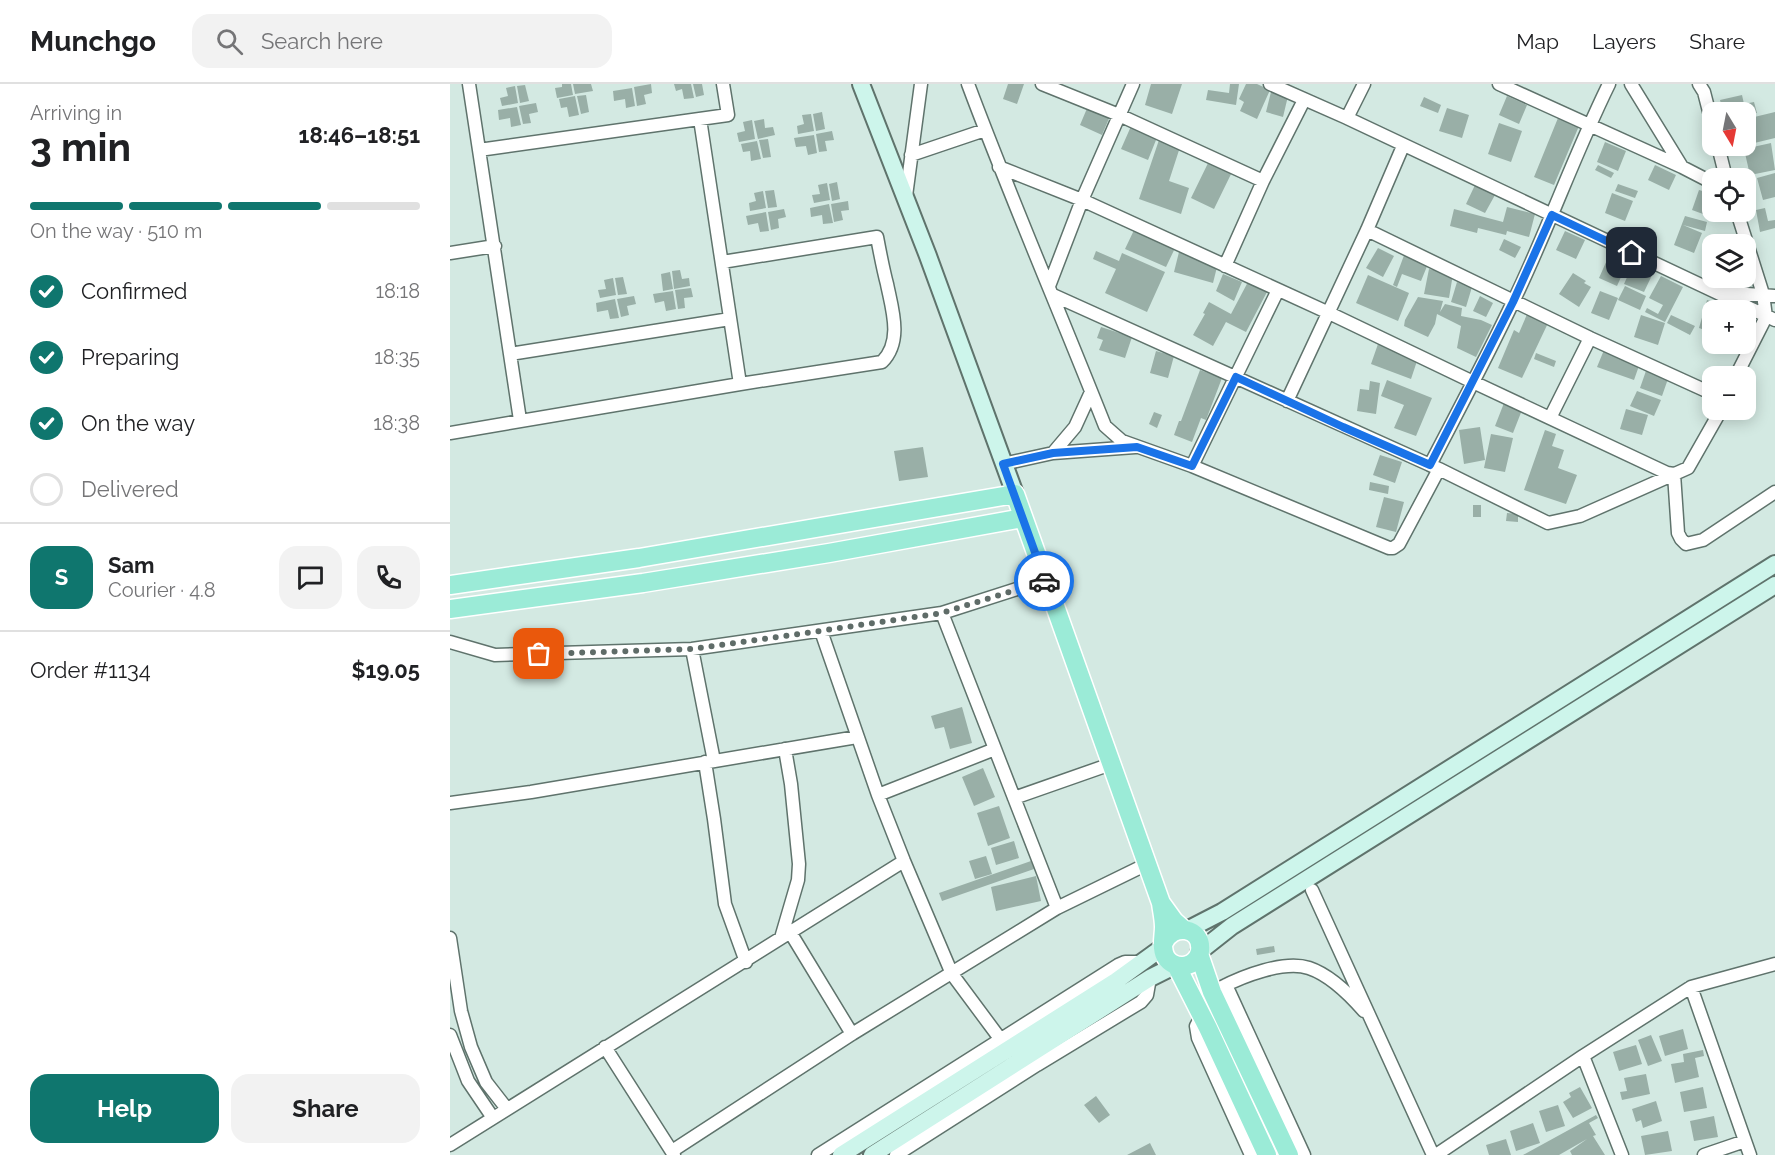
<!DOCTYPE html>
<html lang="en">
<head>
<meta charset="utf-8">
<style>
	:root { --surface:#fff; --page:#f2f2f2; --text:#202124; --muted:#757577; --line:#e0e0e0; --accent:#0f766e }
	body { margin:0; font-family:Raleway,sans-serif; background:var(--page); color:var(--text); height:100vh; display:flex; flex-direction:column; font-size:22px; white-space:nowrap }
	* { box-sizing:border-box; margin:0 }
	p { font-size:20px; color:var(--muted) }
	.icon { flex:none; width:33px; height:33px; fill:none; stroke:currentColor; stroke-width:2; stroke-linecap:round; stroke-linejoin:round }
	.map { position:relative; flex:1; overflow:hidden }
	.side { display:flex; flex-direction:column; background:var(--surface); width:450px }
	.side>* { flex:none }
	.needle { width:39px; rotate:170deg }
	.buttons { position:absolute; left:1252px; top:18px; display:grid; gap:12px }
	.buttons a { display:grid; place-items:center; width:54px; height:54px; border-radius:12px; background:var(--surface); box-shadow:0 3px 15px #0003; font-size:30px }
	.pin { position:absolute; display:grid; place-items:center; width:51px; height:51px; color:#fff; margin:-26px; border-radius:12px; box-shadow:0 3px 9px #0006 }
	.courier { position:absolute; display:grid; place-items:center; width:60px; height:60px; margin:-30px; border:4px solid #1a73e8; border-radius:50%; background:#fff; color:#222; box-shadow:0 2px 8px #0007 }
	.headline em { font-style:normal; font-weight:700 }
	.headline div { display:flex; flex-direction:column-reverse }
	.headline { display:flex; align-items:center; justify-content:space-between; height:102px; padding:0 30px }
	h1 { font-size:39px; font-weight:700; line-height:45px }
	.bar { display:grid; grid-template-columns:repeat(4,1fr); gap:9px 6px; align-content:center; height:72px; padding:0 30px }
	.bar i { height:8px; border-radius:4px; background:var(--line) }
	.bar .selected { background:var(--accent) }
	.bar p { grid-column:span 4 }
	.line { display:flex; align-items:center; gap:15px; padding:0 30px; border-top:2px solid var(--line) }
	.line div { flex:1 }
	.round { display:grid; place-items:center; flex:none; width:63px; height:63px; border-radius:18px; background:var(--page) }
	ol { padding:0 30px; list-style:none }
	li { display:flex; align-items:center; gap:18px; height:66px }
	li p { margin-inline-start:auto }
	li .icon { padding:6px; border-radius:50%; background:var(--accent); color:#fff; stroke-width:4 }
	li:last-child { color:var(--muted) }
	li i { width:33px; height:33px; border:3px solid var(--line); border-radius:50% }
	.action { display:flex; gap:12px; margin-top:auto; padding:12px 30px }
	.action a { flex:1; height:69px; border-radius:18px; background:var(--accent); color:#fff; font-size:24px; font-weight:700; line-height:69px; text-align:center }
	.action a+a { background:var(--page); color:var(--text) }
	header { display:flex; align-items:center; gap:36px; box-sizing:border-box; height:84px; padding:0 30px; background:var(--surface); border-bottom:2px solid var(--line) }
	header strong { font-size:28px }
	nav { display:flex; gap:33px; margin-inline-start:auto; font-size:21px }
	.search { width:420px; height:54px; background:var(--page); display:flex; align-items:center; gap:15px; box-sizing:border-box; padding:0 21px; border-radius:18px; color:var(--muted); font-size:22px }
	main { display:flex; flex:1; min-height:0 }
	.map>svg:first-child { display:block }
</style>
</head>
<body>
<header>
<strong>Munchgo</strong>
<div class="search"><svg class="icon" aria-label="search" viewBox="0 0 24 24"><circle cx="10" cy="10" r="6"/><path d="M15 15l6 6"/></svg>Search here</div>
<nav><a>Map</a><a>Layers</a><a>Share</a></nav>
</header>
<main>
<section class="side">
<div class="headline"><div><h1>3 min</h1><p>Arriving in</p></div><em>18:46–18:51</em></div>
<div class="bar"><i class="selected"></i><i class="selected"></i><i class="selected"></i><i></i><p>On the way · 510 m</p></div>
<ol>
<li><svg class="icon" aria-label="check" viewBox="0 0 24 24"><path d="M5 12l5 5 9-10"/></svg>Confirmed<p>18:18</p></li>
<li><svg class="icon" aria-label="check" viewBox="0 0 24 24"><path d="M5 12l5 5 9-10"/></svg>Preparing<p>18:35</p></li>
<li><svg class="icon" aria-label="check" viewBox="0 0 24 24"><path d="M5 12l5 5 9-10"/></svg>On the way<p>18:38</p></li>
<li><i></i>Delivered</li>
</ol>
<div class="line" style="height:108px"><b class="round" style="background:var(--accent);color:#fff">S</b><div><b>Sam</b><p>Courier · 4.8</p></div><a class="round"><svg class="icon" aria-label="chat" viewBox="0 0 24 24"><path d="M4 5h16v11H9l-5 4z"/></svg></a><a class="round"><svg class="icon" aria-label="phone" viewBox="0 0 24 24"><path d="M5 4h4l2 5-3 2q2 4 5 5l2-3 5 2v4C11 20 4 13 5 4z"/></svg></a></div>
<div class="line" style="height:78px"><div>Order #1134</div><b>$19.05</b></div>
<div class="action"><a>Help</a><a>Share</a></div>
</section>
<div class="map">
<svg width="1325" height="1071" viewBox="0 0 1325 1071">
	<rect width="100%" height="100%" fill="#d3e9e2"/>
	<path fill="#99afa7" d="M112 0H121L123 11 107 14 105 4 112 3Z
		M123 0H141L143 7 125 10Z
		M201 0 202 9 194 11 196 20 187 22 184 3Z
		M224 0H241L244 14 234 15 232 5 226 7Z
		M243 0H252L254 11 246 13Z
		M558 0H574L567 20 553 15Z
		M701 0H732L722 30 695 21Z
		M780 0H789L786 21 756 16 758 6 779 9Z
		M796 0H807L820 6 807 35 790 27 794 18 789 15Z
		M75 1 79 17 70 19 67 2Z
		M65 2 68 19 52 22 50 14 58 12 56 4Z
		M182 4 185 22 176 24 175 15 164 17 163 7Z
		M821 8 838 12 833 33 816 28Z
		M136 11 139 28 131 30 127 12Z
		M1292 11 1294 20 1304 18 1307 29 1296 31V28H1273L1270 16Z
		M125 12 129 31 119 33 117 23 111 24 109 15Z
		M1057 12 1077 21 1069 40 1049 31Z
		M974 13 991 21 988 29 970 22Z
		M86 19 88 28 79 30 81 39 73 40 69 22Z
		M638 22 660 32 652 51 630 41Z
		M67 23 71 41 61 43 60 34 49 36 48 26Z
		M997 24 1019 31 1012 54 989 47Z
		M372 28 375 45 366 47 363 30Z
		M1325 28V54L1296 61V35Z
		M361 30 364 47 348 50 347 42 354 40 352 31Z
		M1108 34 1129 42 1104 101 1084 93Z
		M314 35 315 44 323 43 325 51 308 55 304 37Z
		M302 36 305 55 289 58 287 49 295 47 293 38Z
		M1049 39 1072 47 1061 78 1038 70Z
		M682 40 708 51 698 76 671 65Z
		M382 47 384 56 375 57 377 67 369 68 366 50Z
		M364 51 367 69 358 71 356 62 346 63 344 54Z
		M710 53 731 60 719 97 739 104 731 130 689 115Z
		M318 55 321 73 313 74 309 56Z
		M307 57 311 75 301 77 300 67 293 68 291 60Z
		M1155 58 1176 67 1168 87 1147 78Z
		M1321 59 1325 86 1300 91 1294 65Z
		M760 75 783 86 764 125 741 114Z
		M1148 81 1164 89 1161 94 1145 86Z
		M1205 81 1226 91 1219 106 1198 96Z
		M1325 89V113L1313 116 1307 94Z
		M387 98 390 115 382 117 379 100Z
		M377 99 380 116 364 119 362 111 370 110 368 101Z
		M1168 100 1188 107 1185 114 1165 107Z
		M1025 101 1045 111 1035 129 1016 120Z
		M324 106 327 123 318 124 315 107Z
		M1249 106 1263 110V128H1266L1264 134 1242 126Z
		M313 107 316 124 300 127 299 119 306 117 304 109Z
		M1162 109 1183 117 1175 137 1155 129Z
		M398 117 399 126 391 127 393 136 384 138 381 120Z
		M379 120 383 139 373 140 372 131 361 133 360 124Z
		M1057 123 1085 130 1079 153 1057 147 1056 151 1028 144 1027 149 1000 142 1004 125 1053 138Z
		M1315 124 1318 137 1325 136V144L1310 148 1306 126Z
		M334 125 336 133 328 135 329 144 321 146 318 128Z
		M316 128 319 147 310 148 308 139 298 141 296 132Z
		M1235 132 1257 138 1255 147 1233 141 1252 149 1244 169 1224 161Z
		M685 144 726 162 716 183 675 165Z
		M1115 147 1135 156 1126 175 1106 166Z
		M1054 155 1071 163 1065 174 1049 166Z
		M928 164 944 172 933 193 916 184Z
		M956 166 980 175 971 197 952 190 947 203 943 201Z
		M646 167 669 177 672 169 715 188 697 228 655 209 666 185 643 175Z
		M1161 167 1179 175 1167 202 1149 194Z
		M729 168 768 179 763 199 724 188Z
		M1183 180 1203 189 1194 208 1174 200Z
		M979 185 1003 190 999 214 974 210Z
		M230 186 232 195 239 194 240 202 224 205 222 187Z
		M220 188 223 205 213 207 211 190Z
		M1123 189 1136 197 1134 199 1141 203 1129 223 1109 210Z
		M773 190 792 198 784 217 766 207Z
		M918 191 959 209 948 237 906 219Z
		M1211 192 1233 203 1215 238 1195 228 1197 224 1208 230 1213 221 1199 214Z
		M173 193 177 210 168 211 165 194Z
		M163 194 166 211 150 214 148 206 156 205 154 196Z
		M799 196 818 206 796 248 776 238 763 262 743 251 755 230 753 229 759 218 781 230Z
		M1007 198 1022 203 1016 223 1001 218Z
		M1175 202 1196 212 1190 226 1168 216Z
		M241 204 243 213 234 214 235 224 228 225 225 206Z
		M223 207 226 225 216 227 214 217 205 219 203 210Z
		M1150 207 1168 214 1159 236 1141 229Z
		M184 212 186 220 177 222 179 231 171 233 167 215Z
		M1030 212 1043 219 1036 233 1023 227Z
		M968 213 993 217 990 228 995 220 1012 224 1011 232 1031 236 1042 241 1026 273 1007 264 1011 242 987 230 985 240 978 253 954 242 955 236Z
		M165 215 169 234 160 235 158 226 147 228 146 219Z
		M1257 216 1289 226H1263V249L1249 244Z
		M1078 228 1099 237 1072 294 1048 284 1064 246 1069 249Z
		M1191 231 1215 239 1208 261 1184 253Z
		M1221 231 1245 242 1240 251 1217 239Z
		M651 243 682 253 675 274 649 266 653 256 647 254Z
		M928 260 968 274 961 295 921 280Z
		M1272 260H1281L1295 264 1292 271 1271 264Z
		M1154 266 1190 279 1184 296 1147 283Z
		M706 267 724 272 718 294 700 289Z
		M1086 269 1106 277 1104 283 1084 275Z
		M1197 284 1219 292 1212 312 1190 304Z
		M750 286 772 294 756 336 751 334 742 358 724 351 729 337H731Z
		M937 296 982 314 966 352 944 344 954 321 931 312Z
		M920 297 930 299 926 330 907 327 910 305 919 306Z
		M1187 307 1211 316 1204 332 1180 322Z
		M1054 319 1072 326 1063 349 1045 342Z
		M1176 325 1198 331 1192 351 1170 345Z
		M704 328 712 331 707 344 699 340Z
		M1030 343 1035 376 1014 380 1009 346Z
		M1095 346 1106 350 1102 362 1114 366 1108 384 1127 391 1116 420 1074 406Z
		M1041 350 1063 354 1055 388 1034 384Z
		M473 363 478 393 449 397 444 367Z
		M930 371 952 378 945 399 923 391Z
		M920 398 939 402 938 410 919 406Z
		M934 413 954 418 946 448 926 443Z
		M1023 421H1031V433H1023Z
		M1057 429 1068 430V438L1056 437Z
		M512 623 522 659 500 665 494 643 485 645 481 632Z
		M533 684 545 713 524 722 512 693Z
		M549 722 560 754 538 762 527 729Z
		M564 757 569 774 546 781 541 764Z
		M536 772 542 790 525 795 519 777Z
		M581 777 584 785 492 817 489 809Z
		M586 792 591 817 546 827 541 803Z
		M824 862 825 868 807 871 806 865Z
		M1233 945 1238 965 1215 972 1209 952Z
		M1201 951 1212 977 1198 982 1188 956Z
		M1186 961 1192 980 1169 987 1163 968Z
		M1253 966 1254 972 1245 974 1249 993 1225 999 1221 980 1234 978 1233 970Z
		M1196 990 1200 1010 1172 1016 1170 1008 1177 1007 1174 994Z
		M1130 1003 1142 1024 1123 1034 1113 1018 1121 1013 1119 1009Z
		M1253 1003 1257 1024 1234 1028 1230 1008Z
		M646 1012 660 1031 649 1039 634 1021Z
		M1206 1017 1212 1037 1193 1044 1191 1036 1186 1038 1182 1025Z
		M1108 1021 1115 1042 1096 1048 1089 1027Z
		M1146 1031 1148 1034 1139 1039 1146 1051 1143 1052 1155 1071H1122L1120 1067 1137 1055 1109 1071H1073Z
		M1264 1032 1268 1053 1244 1057 1240 1037Z
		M1083 1039 1090 1059 1066 1067 1060 1047Z
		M1218 1047 1222 1067 1195 1071 1191 1052Z
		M1056 1055 1061 1071H1039L1036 1061Z
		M700 1059 706 1071H677Z"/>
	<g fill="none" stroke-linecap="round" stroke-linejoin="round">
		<g stroke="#5f736c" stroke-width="15">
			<path id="street" d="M19 0 70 336
				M518 0C561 115 610 228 655 342L672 357 742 382 939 464H943L949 460 989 385
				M592 0 669 31 813 97
				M820 0 897 34 1325 236
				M1049 0 1232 83 1263 99
				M1181 0 1232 83
				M1249 0 1254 8 1263 43
				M897 34 914 0
				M250 35 290 300
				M1268 62 1276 94
				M29 66 278 31 273 0
				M461 71 535 46
				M549 83 632 116 879 229 1023 298 1217 389 1224 390
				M456 112 471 0
				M917 146 1140 254 1263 310
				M0 169 45 162
				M775 182 813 97 854 16
				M599 202 632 116 683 0
				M1269 208 1325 212
				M603 211 989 385 1098 439 1130 432 1238 384 1271 326
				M60 270 280 235
				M1286 292 1316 233 1313 210 1287 128
				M837 317 917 146 953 62
				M1100 334 1140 254
				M0 349 290 300 432 278C453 257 442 225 437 200 433 185 430 169 427 153L272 178
				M603 369 625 343 641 308
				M553 380 603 369 685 363
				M980 381C1008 327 1037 273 1063 218 1098 146 1124 71 1159 0
				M742 382 828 206
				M1224 390 1228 449 1231 455 1236 460 1253 456 1325 408
				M492 529 607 824
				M371 547 428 711 454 777 502 890 551 956
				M0 558 45 571 242 565 492 529 595 496
				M242 565 264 677
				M255 678 264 735 275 820 296 878
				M428 711 545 665
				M564 714 661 680
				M0 719 81 708 407 653
				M862 806 983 1071
				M340 848 402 950
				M0 854 11 927 21 963 36 998 57 1025
				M331 854 348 796 349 780 341 700 335 665
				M776 901 854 1071
				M1241 903 1325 880
				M770 904C793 892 834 876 859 884 880 891 900 911 914 927
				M752 931 746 942 748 954 801 1071
				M0 951 18 997 43 1034
				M155 963 224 1071
				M1133 972 1172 1071
				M0 1061 454 777
				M222 1067 402 950 607 824 697 780
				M368 1071 668 881 675 878H692
				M446 1071 587 981 691 918 697 911 700 894
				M986 1071 1133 972 1241 903 1300 1071
				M1254 1071 1295 1057"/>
		</g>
		<g stroke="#5f736c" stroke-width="20">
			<path id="secondary" d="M411 0 478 172 565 410
				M737 846 772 828 1325 480
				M749 868 782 842 1325 501
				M391 1071 666 897 713 863
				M422 1071 700 894 726 881"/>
		</g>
		<g stroke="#fff" stroke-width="21">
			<path id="primary" d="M0 501 189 474 565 410 711 819
				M0 525 193 499 379 469 573 434
				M713 860C722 838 753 843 750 867 747 883 727 887 717 875 710 866 714 853 714 843 714 835 712 827 711 819L724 837 734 846
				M749 870 762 908 839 1071
				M726 881 758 944 817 1071"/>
		</g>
		<use href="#street" stroke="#fff" stroke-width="12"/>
		<use href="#secondary" stroke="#cdf5eb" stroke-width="16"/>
		<use href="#primary" stroke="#9bebd7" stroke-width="18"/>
	</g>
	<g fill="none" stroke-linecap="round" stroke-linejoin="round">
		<path stroke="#5f6c68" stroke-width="6" stroke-dasharray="0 10.8" d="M89 570 242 565 349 550 492 529 594 497"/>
		<path stroke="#1a73e8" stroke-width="8" d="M594 497 595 496 553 380 603 369 687 363 742 382 786 293 893 343 980 381 1063 218 1102 131 1182 169"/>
	</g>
</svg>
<div class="buttons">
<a><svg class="needle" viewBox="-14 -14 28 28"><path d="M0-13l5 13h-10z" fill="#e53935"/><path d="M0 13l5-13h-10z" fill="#757577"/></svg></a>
<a><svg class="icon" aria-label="locate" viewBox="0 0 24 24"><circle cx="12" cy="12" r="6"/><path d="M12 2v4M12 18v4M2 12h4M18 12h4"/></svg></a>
<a><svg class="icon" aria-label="layers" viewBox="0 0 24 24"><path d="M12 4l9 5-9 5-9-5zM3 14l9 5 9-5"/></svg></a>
<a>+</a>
<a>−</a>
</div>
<div class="pin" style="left:89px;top:570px;background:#ea580c"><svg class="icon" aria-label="bag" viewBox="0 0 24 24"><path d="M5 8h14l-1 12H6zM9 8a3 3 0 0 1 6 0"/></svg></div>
<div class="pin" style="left:1182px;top:169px;background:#1f2937"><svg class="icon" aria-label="home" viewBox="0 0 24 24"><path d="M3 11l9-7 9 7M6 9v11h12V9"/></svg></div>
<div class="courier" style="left:594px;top:497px"><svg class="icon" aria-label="car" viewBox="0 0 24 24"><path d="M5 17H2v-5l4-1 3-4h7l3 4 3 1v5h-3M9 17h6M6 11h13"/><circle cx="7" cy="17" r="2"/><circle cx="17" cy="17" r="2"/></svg></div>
</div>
</main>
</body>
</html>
